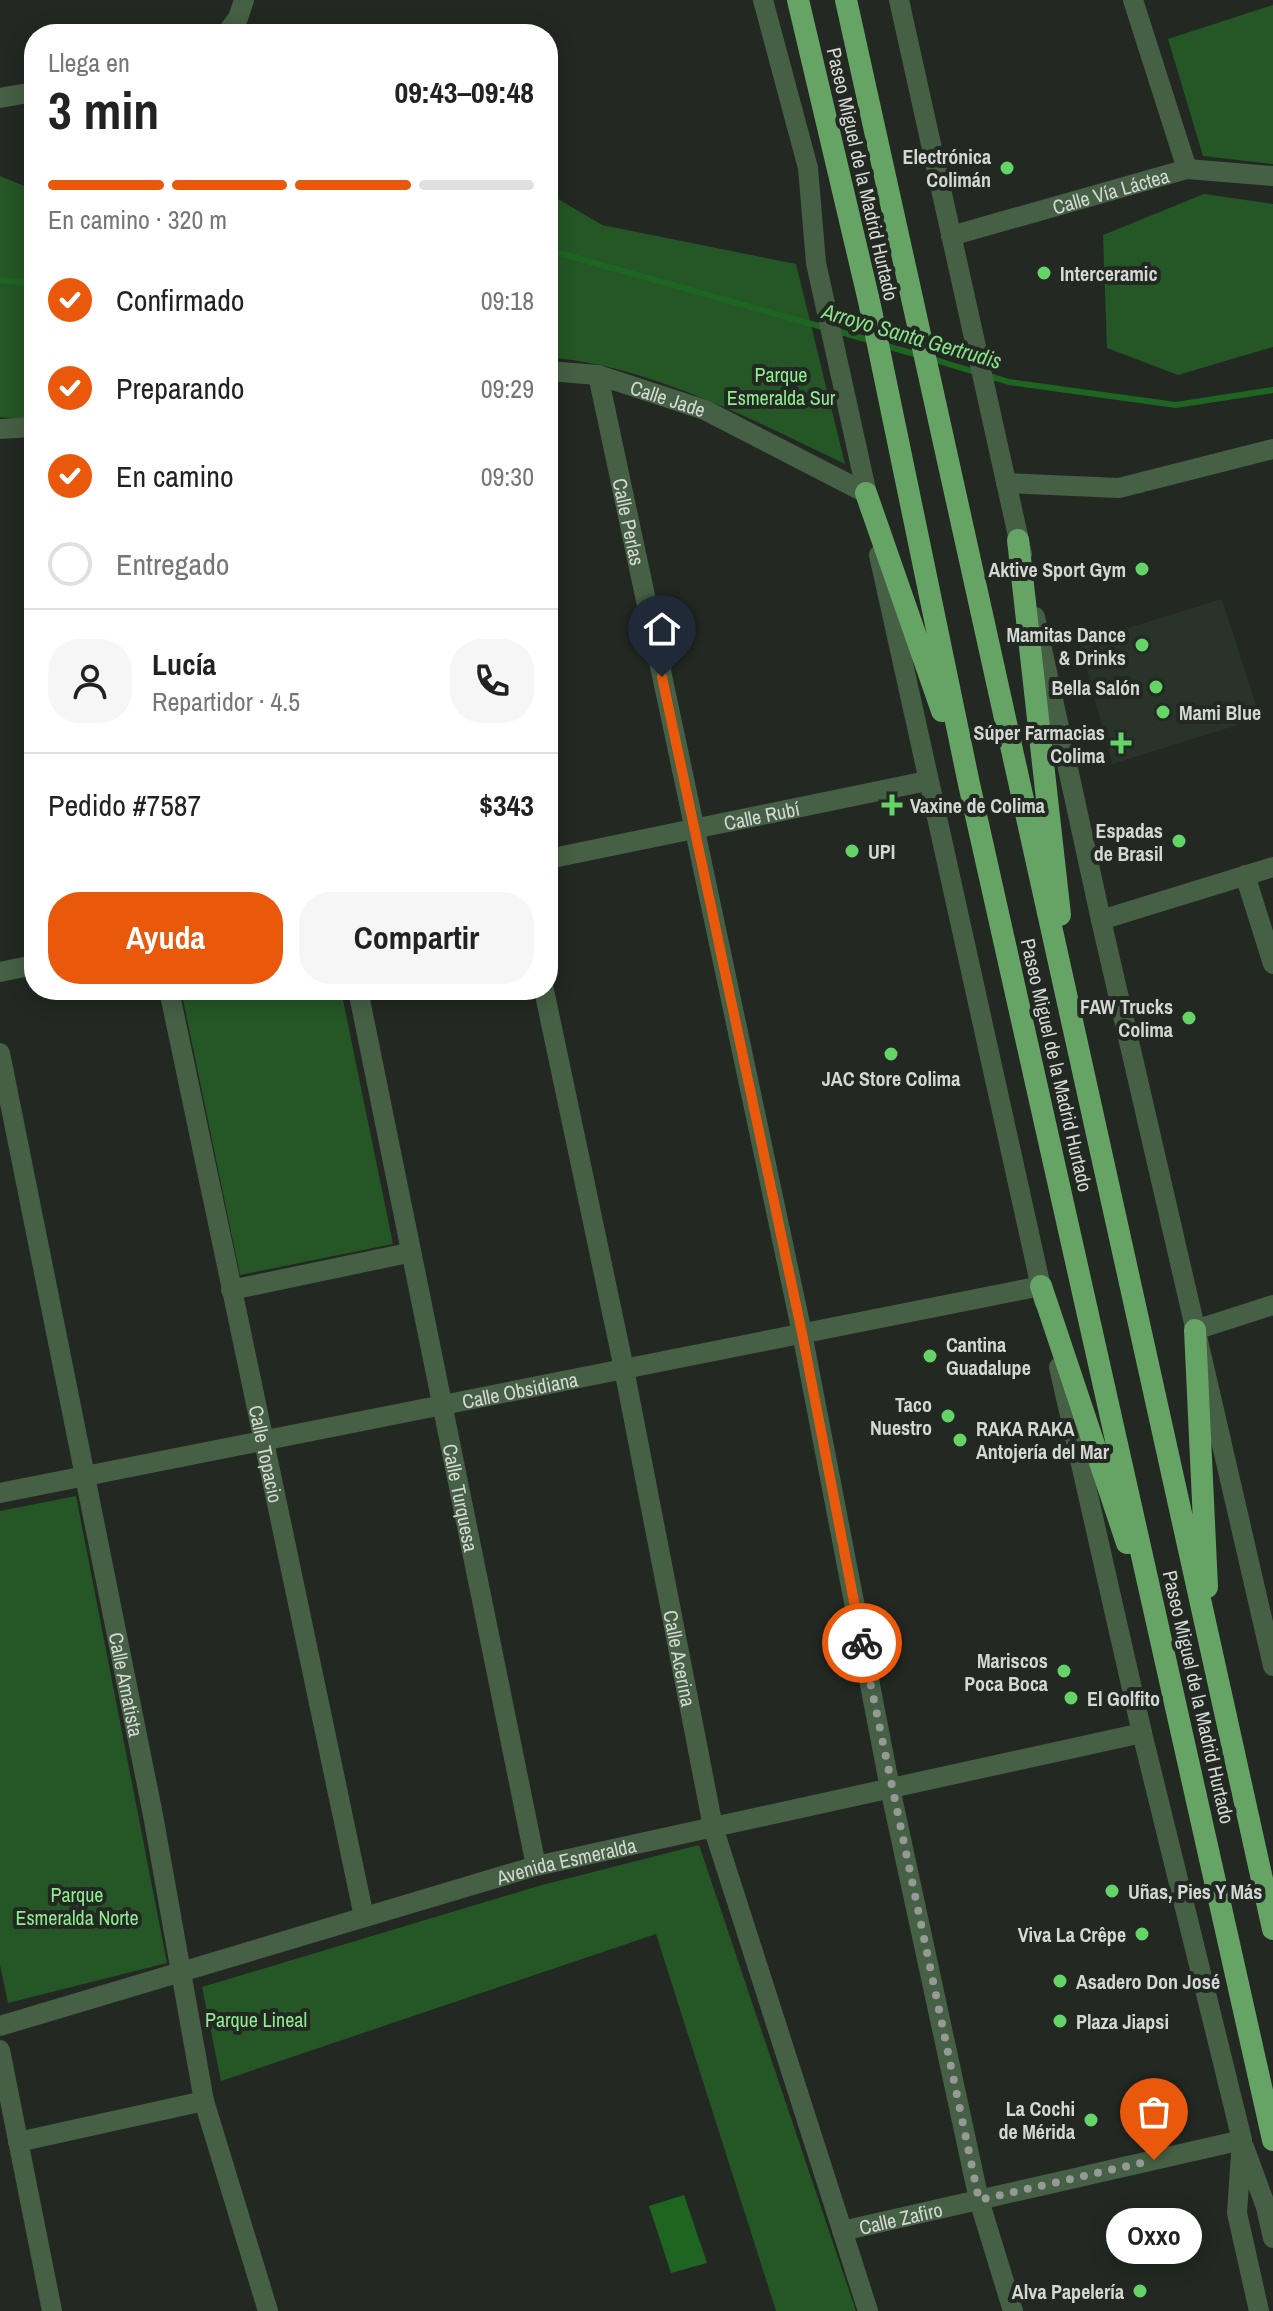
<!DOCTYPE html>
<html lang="es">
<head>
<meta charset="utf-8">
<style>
	:root { --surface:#fff; --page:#f6f6f6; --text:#222; --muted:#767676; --line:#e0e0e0; --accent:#ea580c }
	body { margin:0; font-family:"Archivo Narrow",sans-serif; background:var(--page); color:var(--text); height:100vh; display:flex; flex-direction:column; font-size:30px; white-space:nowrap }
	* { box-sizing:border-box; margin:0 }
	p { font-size:26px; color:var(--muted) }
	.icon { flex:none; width:44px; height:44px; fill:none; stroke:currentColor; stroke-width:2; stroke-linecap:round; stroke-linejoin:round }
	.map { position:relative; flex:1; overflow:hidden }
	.side { position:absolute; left:24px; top:24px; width:534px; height:976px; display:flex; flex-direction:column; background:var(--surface); border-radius:32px; box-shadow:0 4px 20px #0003 }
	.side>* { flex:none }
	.pin { position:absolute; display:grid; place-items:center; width:68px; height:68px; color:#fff; margin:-82px -34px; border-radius:50% 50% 50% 0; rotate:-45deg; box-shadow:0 0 8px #0007 }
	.pin .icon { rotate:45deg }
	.courier { position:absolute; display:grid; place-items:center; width:80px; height:80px; margin:-40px; border:6px solid #ea580c; border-radius:50%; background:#fff; color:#222; box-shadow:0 2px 10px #0007 }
	.bubble { position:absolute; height:56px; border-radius:28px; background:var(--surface); box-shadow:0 4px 20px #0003; font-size:26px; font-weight:800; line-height:56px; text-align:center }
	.head em { font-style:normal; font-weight:800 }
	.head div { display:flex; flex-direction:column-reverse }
	.head { display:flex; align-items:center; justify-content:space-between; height:136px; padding:0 24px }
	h1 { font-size:52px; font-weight:800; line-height:60px }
	.bar { display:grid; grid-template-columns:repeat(4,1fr); gap:12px 8px; align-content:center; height:96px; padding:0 24px }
	.bar i { height:10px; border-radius:6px; background:var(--line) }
	.bar .on { background:var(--accent) }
	.bar p { grid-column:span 4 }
	.line { display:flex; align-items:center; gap:20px; padding:0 24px; border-top:2px solid var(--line) }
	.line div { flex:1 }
	.round { display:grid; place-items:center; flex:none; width:84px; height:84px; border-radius:32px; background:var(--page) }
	ol { padding:0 24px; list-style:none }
	li { display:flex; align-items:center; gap:24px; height:88px }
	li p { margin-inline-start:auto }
	li .icon { padding:8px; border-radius:50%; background:var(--accent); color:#fff; stroke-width:4 }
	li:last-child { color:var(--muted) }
	li i { width:44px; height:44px; border:4px solid var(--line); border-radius:50% }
	.action { display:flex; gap:16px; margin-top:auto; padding:16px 24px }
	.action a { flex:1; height:92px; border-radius:32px; background:var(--accent); color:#fff; font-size:32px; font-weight:800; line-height:92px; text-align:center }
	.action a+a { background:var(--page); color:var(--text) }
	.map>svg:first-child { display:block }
</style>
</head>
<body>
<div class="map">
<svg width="1273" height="2311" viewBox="0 0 1273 2311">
	<rect width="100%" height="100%" fill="#232823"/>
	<path fill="#2a3329" d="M1222 599 1260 718 1112 764 1080 643Z"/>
	<path fill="#245725" d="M1273 5V164L1203 156 1168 39Z
		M0 176 34 190V421L0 417Z
		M548 193 602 225 796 264 845 464C759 423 643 362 548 358Z
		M1204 194 1273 204V347L1178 375 1107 348 1103 235Z
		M181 990H341L393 1244 240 1275Z
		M76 1496 167 1963 8 2003 0 1965V1511Z
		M699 1845 856 2311H776L656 1934 221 2081 202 1987 542 1885Z"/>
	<path fill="#1e6522" d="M684 2195 707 2263 671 2273 649 2206Z"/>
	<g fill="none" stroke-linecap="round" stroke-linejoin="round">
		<path stroke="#1e6522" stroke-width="6" d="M548 250 826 328
			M0 280 34 284
			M837 331 872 341
			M883 345 918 355
			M932 359 975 372
			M986 375 1009 382 1176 405 1273 390"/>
		<g stroke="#456044" stroke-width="20">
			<path d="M1133 0 1187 169"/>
			<path d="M226 34 238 18 244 0"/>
			<path d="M0 98 34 92"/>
			<path id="s1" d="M951 236 1187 169 1273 176"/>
			<path id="s2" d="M548 371 598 375 705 410 866 493"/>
			<path id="s3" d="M598 375 802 1333 890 1788 979 2200 1013 2311"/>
			<path d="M0 429 34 427"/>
			<path d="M1006 483 1119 488 1273 449"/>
			<path id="s4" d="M548 859 927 781"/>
			<path d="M1245 875 1273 964"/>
			<path d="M1101 920 1273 867"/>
			<path d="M0 972 34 965"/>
			<path id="s5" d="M169 990 364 1917"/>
			<path id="s6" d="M358 990 536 1866"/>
			<path id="s7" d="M544 990 624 1369 713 1827 868 2311"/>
			<path id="s8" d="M0 1053 153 1815 204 2101 268 2311"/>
			<path d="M231 1290 408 1253"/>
			<path d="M1195 1330 1273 1305"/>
			<path id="s9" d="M0 1493 1041 1286"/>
			<path id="s10" d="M0 2026 536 1866 1142 1733"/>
			<path d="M0 2050 52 2311"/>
			<path d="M18 2142 204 2101"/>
			<path id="s11" d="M842 2231 1242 2140"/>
		</g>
		<path stroke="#456044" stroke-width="20" d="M763 0 808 168 816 263 870 508
			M899 0 1022 554
			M879 555 1044 1301
			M1035 617 1101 920 1273 1666
			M1059 1367 1142 1733 1242 2140 1237 2213 1259 2311
			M1244 2147 1266 2207 1273 2238"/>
		<path stroke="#65a465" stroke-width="22" d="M798 0 869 301 969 784 1273 2140
			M846 0 1273 1929
			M866 493 942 711
			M1018 540 1060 915
			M1041 1286 1127 1543
			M1195 1330 1207 1587"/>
	</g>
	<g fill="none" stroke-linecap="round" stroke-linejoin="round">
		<path stroke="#969a96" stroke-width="8" stroke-dasharray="0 14.4" d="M862 1643 979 2200 1154 2160"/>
		<path stroke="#ea580c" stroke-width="10" d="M662 677 802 1333 862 1643"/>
	</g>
	<g fill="#64d468" stroke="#232823" stroke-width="3">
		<circle cx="1007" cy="168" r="8"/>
		<circle cx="1044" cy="273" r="8"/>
		<circle cx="1142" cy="569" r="8"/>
		<circle cx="1142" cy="645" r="8"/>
		<circle cx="1156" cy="687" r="8"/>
		<circle cx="1163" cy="712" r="8"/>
		<path d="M1117 731h8v8h8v8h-8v8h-8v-8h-8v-8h8z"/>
		<path d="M888 793h8v8h8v8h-8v8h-8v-8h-8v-8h8z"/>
		<circle cx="1179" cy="841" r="8"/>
		<circle cx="852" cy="851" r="8"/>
		<circle cx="1189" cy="1018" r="8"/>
		<circle cx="891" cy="1054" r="8"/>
		<circle cx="930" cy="1356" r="8"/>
		<circle cx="948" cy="1416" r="8"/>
		<circle cx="960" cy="1440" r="8"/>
		<circle cx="1064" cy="1671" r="8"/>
		<circle cx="1071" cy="1698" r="8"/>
		<circle cx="1112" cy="1891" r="8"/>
		<circle cx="1142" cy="1934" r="8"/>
		<circle cx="1060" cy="1981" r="8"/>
		<circle cx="1060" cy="2021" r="8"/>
		<circle cx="1091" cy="2120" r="8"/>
		<circle cx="1140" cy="2291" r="8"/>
	</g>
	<g text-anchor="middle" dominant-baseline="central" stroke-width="8" stroke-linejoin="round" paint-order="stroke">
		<g font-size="20" font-weight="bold" fill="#d4d8d4" stroke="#232823" text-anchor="end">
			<text x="991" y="156">Electrónica<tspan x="991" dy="23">Colimán</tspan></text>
			<text x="1060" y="273" text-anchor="start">Interceramic</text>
			<text x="1126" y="569">Aktive Sport Gym</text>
			<text x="1126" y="634">Mamitas Dance<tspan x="1126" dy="23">&amp; Drinks</tspan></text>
			<text x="1140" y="687">Bella Salón</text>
			<text x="1179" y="712" text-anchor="start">Mami Blue</text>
			<text x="1105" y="732">Súper Farmacias<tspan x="1105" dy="23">Colima</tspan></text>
			<text x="910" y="805" text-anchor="start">Vaxine de Colima</text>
			<text x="1163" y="830">Espadas<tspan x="1163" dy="23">de Brasil</tspan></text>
			<text x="868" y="851" text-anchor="start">UPI</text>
			<text x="1173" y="1006">FAW Trucks<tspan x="1173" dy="23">Colima</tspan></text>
			<text x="891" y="1078" text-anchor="middle">JAC Store Colima</text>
			<text x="946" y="1344" text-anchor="start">Cantina<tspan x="946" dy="23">Guadalupe</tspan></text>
			<text x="932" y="1404">Taco<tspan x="932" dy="23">Nuestro</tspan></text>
			<text x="976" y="1428" text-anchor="start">RAKA RAKA<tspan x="976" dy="23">Antojería del Mar</tspan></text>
			<text x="1048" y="1660">Mariscos<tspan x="1048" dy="23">Poca Boca</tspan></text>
			<text x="1087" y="1698" text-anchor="start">El Golfito</text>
			<text x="1128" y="1891" text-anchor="start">Uñas, Pies Y Más</text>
			<text x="1126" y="1934">Viva La Crêpe</text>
			<text x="1076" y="1981" text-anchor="start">Asadero Don José</text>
			<text x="1076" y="2021" text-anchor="start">Plaza Jiapsi</text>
			<text x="1075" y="2108">La Cochi<tspan x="1075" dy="23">de Mérida</tspan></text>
			<text x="1124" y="2291">Alva Papelería</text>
		</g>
		<g font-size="20" fill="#d4d8d4" stroke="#232823">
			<text transform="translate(863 174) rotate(77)">Paseo Miguel de la Madrid Hurtado</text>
			<text stroke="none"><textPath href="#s1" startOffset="166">Calle Vía Láctea</textPath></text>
			<text stroke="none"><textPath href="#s2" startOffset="124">Calle Jade</textPath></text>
			<text stroke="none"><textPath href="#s3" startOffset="150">Calle Perlas</textPath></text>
			<text stroke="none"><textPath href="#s4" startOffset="218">Calle Rubí</textPath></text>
			<text transform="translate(1057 1065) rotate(77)">Paseo Miguel de la Madrid Hurtado</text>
			<text stroke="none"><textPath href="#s9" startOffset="530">Calle Obsidiana</textPath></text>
			<text stroke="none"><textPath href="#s5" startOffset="474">Calle Topacio</textPath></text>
			<text stroke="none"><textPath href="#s6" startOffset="518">Calle Turquesa</textPath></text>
			<text stroke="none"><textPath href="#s7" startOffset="682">Calle Acerina</textPath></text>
			<text stroke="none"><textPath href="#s8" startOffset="644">Calle Amatista</textPath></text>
			<text transform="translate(1199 1697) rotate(77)">Paseo Miguel de la Madrid Hurtado</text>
			<text stroke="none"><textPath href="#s10" startOffset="590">Avenida Esmeralda</textPath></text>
			<text stroke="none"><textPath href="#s11" startOffset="60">Calle Zafiro</textPath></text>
		</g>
		<g font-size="20" fill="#90ec90" stroke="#232823">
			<text x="781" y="374">Parque<tspan x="781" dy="23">Esmeralda Sur</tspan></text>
			<text x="77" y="1894">Parque<tspan x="77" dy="23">Esmeralda Norte</tspan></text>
			<text x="256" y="2019">Parque Lineal</text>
		</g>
		<g font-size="22" font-style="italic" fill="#85e185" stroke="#232823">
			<text transform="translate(912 336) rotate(16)">Arroyo Santa Gertrudis</text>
		</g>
	</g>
</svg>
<div class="pin" style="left:1154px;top:2160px;background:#ea580c"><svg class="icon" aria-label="bag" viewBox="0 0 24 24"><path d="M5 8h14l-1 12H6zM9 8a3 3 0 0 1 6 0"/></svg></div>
<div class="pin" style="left:662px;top:677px;background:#1f2937"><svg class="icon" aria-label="home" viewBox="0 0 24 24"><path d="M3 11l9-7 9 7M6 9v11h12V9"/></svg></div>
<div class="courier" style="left:862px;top:1643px"><svg class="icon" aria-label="bike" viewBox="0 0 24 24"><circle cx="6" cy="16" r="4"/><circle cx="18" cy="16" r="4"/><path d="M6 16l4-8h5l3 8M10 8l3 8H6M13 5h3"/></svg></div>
<div class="bubble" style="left:1106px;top:2208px;width:96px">Oxxo</div>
<section class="side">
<div class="head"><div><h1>3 min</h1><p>Llega en</p></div><em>09:43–09:48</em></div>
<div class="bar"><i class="on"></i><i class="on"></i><i class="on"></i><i></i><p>En camino · 320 m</p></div>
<ol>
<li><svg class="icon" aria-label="check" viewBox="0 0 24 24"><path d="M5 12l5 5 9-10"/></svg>Confirmado<p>09:18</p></li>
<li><svg class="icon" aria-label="check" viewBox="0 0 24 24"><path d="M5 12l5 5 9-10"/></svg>Preparando<p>09:29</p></li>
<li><svg class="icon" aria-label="check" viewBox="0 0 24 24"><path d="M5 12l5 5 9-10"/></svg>En camino<p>09:30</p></li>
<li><i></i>Entregado</li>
</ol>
<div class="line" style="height:144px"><a class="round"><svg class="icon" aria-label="person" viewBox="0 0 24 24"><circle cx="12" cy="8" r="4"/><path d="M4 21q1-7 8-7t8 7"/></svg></a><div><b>Lucía</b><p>Repartidor · 4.5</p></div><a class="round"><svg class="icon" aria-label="phone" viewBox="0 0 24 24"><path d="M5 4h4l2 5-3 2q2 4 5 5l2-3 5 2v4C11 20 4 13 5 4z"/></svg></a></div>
<div class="line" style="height:104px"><div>Pedido #7587</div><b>$343</b></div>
<div class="action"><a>Ayuda</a><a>Compartir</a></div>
</section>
</div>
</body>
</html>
